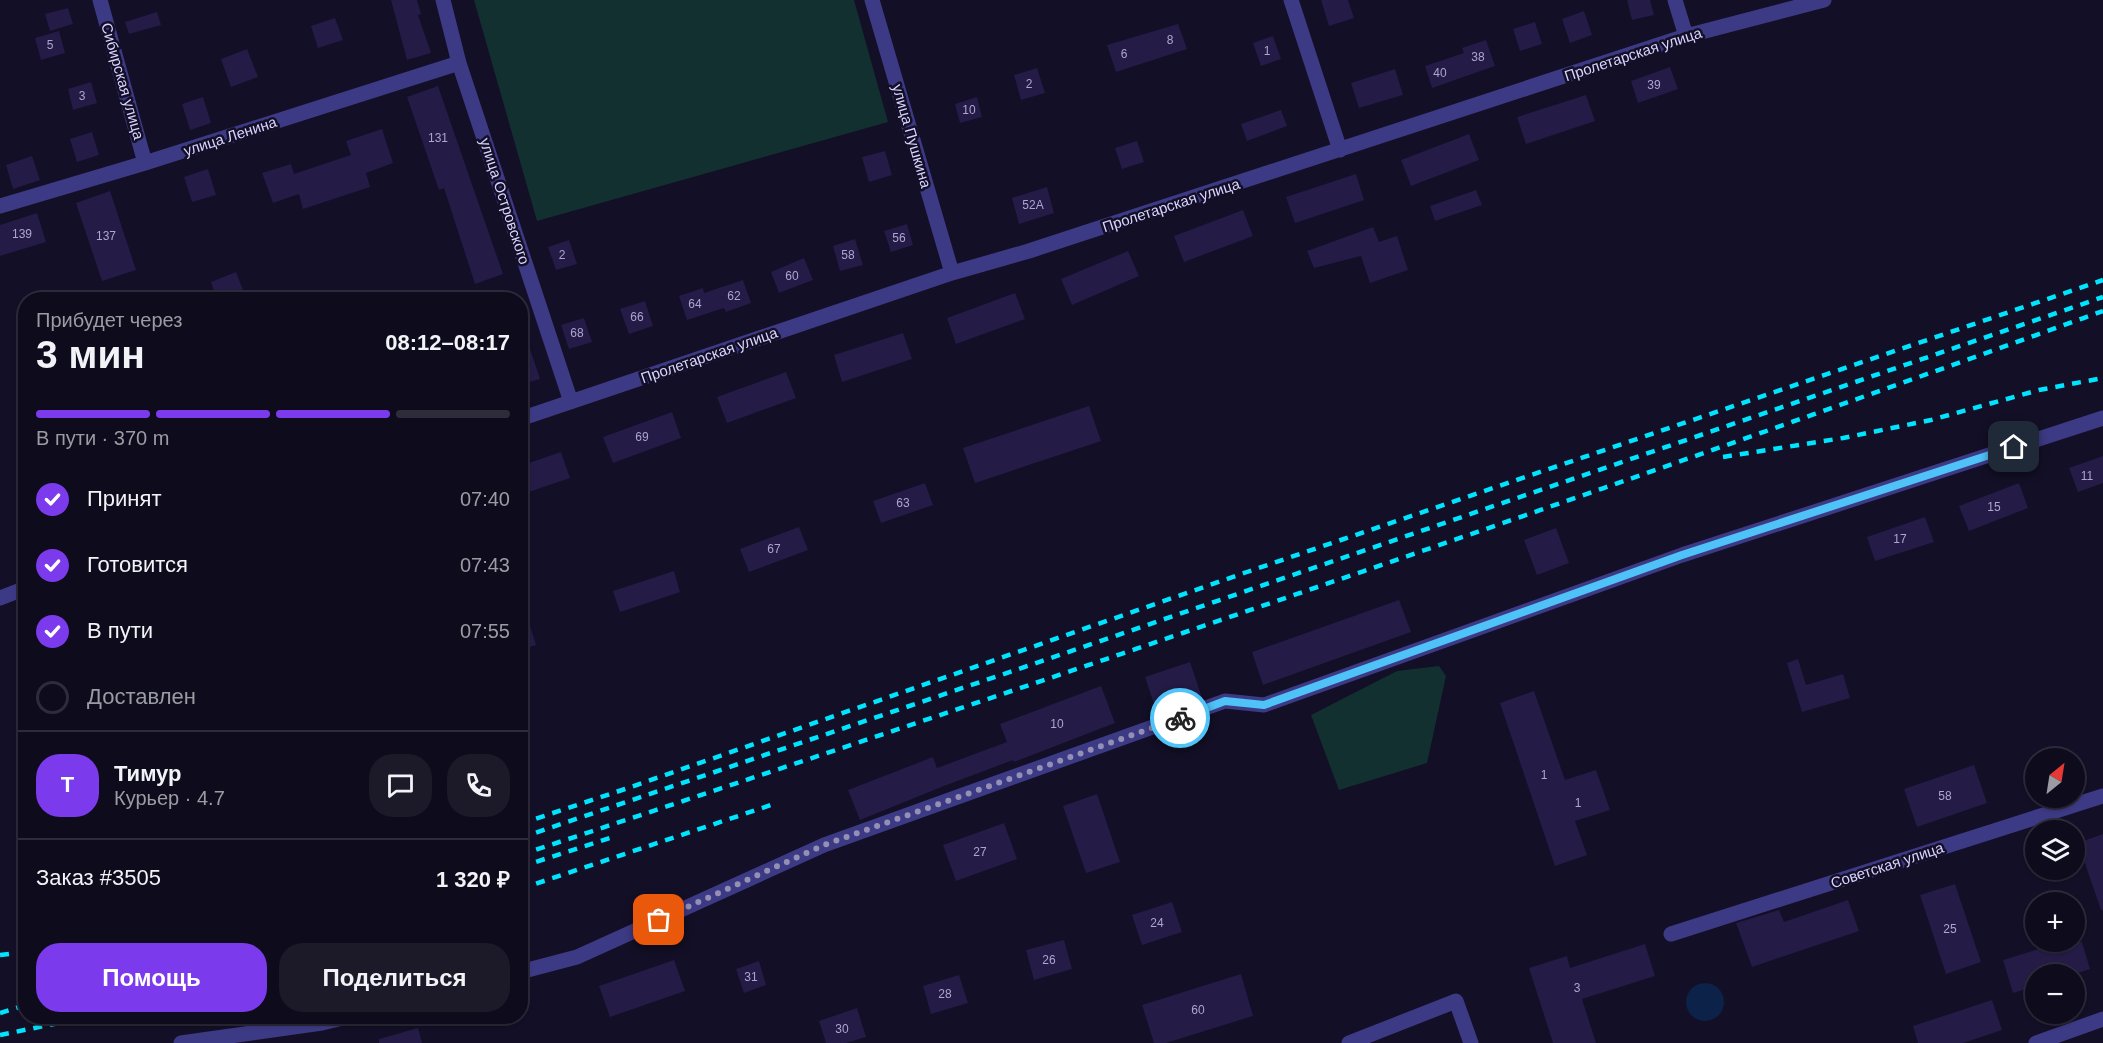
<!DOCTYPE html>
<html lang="ru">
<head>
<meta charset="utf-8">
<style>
	:root { --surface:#0e0b1c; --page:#1c1929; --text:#f1f3f6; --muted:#9b9ba3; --line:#2e2b3b; --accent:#7c3aed }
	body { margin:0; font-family:Arial,sans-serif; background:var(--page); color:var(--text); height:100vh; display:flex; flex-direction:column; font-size:22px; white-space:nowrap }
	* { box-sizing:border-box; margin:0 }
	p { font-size:20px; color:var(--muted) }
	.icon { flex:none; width:33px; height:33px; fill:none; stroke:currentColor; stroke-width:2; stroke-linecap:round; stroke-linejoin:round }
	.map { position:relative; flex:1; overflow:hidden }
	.drawer { position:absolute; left:18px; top:292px; width:510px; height:732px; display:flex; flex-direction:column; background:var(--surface); border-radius:24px; box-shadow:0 2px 4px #0004,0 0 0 2px var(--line) }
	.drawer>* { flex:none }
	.needle { width:39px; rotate:30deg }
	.fabs { position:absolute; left:2025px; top:748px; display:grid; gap:12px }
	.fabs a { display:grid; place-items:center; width:60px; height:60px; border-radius:50%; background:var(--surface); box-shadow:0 2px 4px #0004,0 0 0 2px var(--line); font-size:30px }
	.pin { position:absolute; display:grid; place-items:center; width:51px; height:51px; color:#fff; margin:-26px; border-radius:12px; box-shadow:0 3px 9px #0006 }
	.courier { position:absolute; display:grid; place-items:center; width:60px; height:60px; margin:-30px; border:4px solid #4fc3f7; border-radius:50%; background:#fff; color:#222; box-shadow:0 2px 8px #0007 }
	.head em { font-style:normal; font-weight:800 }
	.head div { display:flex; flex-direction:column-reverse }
	.head { display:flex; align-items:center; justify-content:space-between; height:102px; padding:0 18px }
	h1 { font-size:39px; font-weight:800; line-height:45px }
	.bar { display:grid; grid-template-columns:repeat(4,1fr); gap:9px 6px; align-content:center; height:72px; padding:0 18px }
	.bar i { height:8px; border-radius:4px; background:var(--line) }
	.bar .selected { background:var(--accent) }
	.bar p { grid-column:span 4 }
	.line { display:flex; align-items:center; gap:15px; padding:0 18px; border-top:2px solid var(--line) }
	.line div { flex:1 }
	.round { display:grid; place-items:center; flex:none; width:63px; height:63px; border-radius:24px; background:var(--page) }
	ol { padding:0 18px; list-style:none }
	li { display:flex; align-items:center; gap:18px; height:66px }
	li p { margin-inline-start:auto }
	li .icon { padding:6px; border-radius:50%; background:var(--accent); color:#fff; stroke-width:4 }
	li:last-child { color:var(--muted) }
	li i { width:33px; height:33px; border:3px solid var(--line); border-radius:50% }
	.primary-button { display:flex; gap:12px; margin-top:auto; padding:12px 18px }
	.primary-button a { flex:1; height:69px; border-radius:24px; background:var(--accent); color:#fff; font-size:24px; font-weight:800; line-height:69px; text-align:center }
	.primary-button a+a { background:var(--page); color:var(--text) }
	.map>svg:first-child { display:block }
</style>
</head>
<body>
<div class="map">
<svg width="2103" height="1043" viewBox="0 0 2103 1043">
	<rect width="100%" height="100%" fill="#130f26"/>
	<path fill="#12302f" d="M474 0H854L888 122 537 221Z
		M1439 666 1446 676 1427 763 1339 790 1311 715 1397 671Z"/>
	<path fill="#0c2248" d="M1686 1002a19 19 0 1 1 38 0a19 19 0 1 1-38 0Z"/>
	<path fill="#241b47" d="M391 0H417L421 14 418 15 431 53 407 60Z
		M1321 0H1348L1354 18 1329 26Z
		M1627 0H1650L1654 15 1632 20Z
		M68 8 73 24 50 31 45 14Z
		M1584 11 1592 35 1570 43 1562 19Z
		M157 12 161 25 129 34 125 22Z
		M335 18 343 40 318 48 311 26Z
		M1535 22 1542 44 1520 51 1513 29Z
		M1178 24 1187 49 1116 72 1107 45Z
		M59 31 65 53 41 60 35 38Z
		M1273 36 1281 59 1261 66 1253 43Z
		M1486 40 1495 66 1432 88 1425 66 1464 53 1462 48Z
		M247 49 258 77 231 87 221 59Z
		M1670 67 1678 89 1638 103 1631 81Z
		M1037 68 1045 93 1021 100 1014 75Z
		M1395 69 1403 95 1359 108 1351 83Z
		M91 82 97 103 73 110 68 89Z
		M438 86 503 274 475 284 444 188 439 190 407 97Z
		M1586 95 1595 121 1526 144 1517 117Z
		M203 97 211 123 190 130 182 104Z
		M977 97 982 117 960 123 955 104Z
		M1281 110 1287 126 1247 141 1241 124Z
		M382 129 393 163 366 173 370 187 303 209 299 194 273 203 262 173 291 164 294 174 351 155 346 141Z
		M92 132 99 155 77 162 70 139Z
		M1469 134 1479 160 1411 186 1401 160Z
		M1137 141 1144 162 1122 169 1115 148Z
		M885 151 892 175 869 182 862 157Z
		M32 156 40 180 13 189 6 165Z
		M208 169 216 195 192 202 184 177Z
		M1356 174 1364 200 1295 223 1286 197Z
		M1047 187 1054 213 1019 224 1012 198Z
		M1476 190 1482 205 1435 221 1430 206Z
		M110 191 136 270 102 281 76 203Z
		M1243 210 1253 236 1184 262 1174 236Z
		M37 213 46 242 0 256V225Z
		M907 224 913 245 891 252 884 231Z
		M1373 227 1379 242 1397 236 1408 270 1370 283 1361 256 1314 268 1307 251Z
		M855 239 863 265 840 271 833 246Z
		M569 240 577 264 556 270 548 247Z
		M1128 251 1139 276 1072 305 1061 279Z
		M804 258 813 280 779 293 771 272Z
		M236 272 247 300H217L211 282Z
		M743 280 751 303 726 312 724 308 687 320 679 296 703 288 704 293Z
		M1015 293 1025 319 956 344 947 318Z
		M645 301 653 326 629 334 620 309Z
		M584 318 592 342 569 349 561 325Z
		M520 328H523L540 379 520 385Z
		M903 333 912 359 842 382 834 355Z
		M786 372 796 398 727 423 717 397Z
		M1089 406 1101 441 975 483 963 448Z
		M672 412 681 438 613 463 603 437Z
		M561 452 570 478 520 495V466Z
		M2103 456V483L2078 492 2069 468Z
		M925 483 933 505 881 523 873 501Z
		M2019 483 2028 508 1969 531 1959 506Z
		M1925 517 1934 542 1875 561 1867 537Z
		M799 527 808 550 749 572 740 549Z
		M1556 528 1569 563 1537 575 1524 540Z
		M674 571 680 592 620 612 613 591Z
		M1399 600 1411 632 1263 685 1252 652Z
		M520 604H523L536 645 520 650Z
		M1798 659 1806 685 1843 674 1850 698 1802 712 1787 663Z
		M1190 662 1202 698 1157 713 1145 677Z
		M1101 686 1115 723 1014 762 1013 760 944 786 860 820 848 790 933 757 937 768 1007 742 1000 724Z
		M1534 691 1565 780 1596 770 1610 810 1575 821 1587 855 1555 866 1500 703Z
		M1974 765 1987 803 1917 827 1904 789Z
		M1097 794 1120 862 1086 873 1063 806Z
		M1004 823 1017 859 956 881 943 845Z
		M2103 834V910H2101L2078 843Z
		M1955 884 1981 962 1946 974 1920 895Z
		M1848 900 1859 931 1752 967 1736 923 1779 910 1784 922Z
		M1172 902 1182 932 1142 945 1132 915Z
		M1064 940 1072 969 1034 980 1026 950Z
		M2061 942H2082L2090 969 2072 975H2036V986L2013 993 2003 960Z
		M1645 944 1655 976 1582 999 1596 1043H1553L1529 968 1567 956 1570 968Z
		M674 960 685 991 610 1017 599 986Z
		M759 961 766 985 744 993 736 969Z
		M1241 974 1253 1016 1166 1043H1154L1142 1005Z
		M959 975 968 1003 931 1014 923 986Z
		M1992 1000 2002 1030 1963 1043H1918L1913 1026Z
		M857 1008 866 1037 846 1043H826L819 1021Z
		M418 1028 422 1043H379V1039Z"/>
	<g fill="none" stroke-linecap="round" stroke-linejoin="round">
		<path stroke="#3d3a85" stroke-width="15" d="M100 0 145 163
			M443 0 459 63 571 402
			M872 0 952 273
			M1291 0 1340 150
			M1675 0 1686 36
			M0 206 145 163 459 63
			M520 419 952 273 1029 251 1686 36 1824 0
			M0 598 26 588
			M1671 934 2103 796
			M520 972 577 957 824 845 1225 701 1264 705 1682 555 2103 418
			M181 1043 322 1023 347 1017
			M1349 1043 1456 1001 1471 1043
			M2036 1043 2103 1019"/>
		<path stroke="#00e5ff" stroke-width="4.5" stroke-dasharray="9 8" stroke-linecap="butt" d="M1723 457 1843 438 1931 420 2039 390 2103 378
			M520 824 625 789 1247 572 2103 280
			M520 838 1048 659 2103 297
			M520 855C1050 680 1579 500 2103 311
			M520 867 616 836
			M520 889 777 803
			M0 955 26 952
			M0 1013 26 1005
			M0 1035 88 1017"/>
	</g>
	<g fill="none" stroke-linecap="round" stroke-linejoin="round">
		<path stroke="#948fb3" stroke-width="6" stroke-dasharray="0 10.8" d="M659 920 824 845 1180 718"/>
		<path stroke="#4fc3f7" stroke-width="8" d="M1180 718 1225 701 1264 705 1682 555 2014 447"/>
	</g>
	<g text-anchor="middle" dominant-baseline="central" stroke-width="5" stroke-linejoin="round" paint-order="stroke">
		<g font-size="12" fill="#aca6d1">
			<text x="1170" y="40">8</text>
			<text x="50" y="45">5</text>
			<text x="1267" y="51">1</text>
			<text x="1124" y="54">6</text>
			<text x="1478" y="57">38</text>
			<text x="1440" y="73">40</text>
			<text x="1029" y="84">2</text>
			<text x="1654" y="85">39</text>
			<text x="82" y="96">3</text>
			<text x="969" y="110">10</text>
			<text x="438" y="138">131</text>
			<text x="1033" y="205">52А</text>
			<text x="22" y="234">139</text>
			<text x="106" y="236">137</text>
			<text x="899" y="238">56</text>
			<text x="562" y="255">2</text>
			<text x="848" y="255">58</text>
			<text x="792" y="276">60</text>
			<text x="734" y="296">62</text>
			<text x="695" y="304">64</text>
			<text x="637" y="317">66</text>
			<text x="577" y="333">68</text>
			<text x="642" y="437">69</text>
			<text x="2087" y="476">11</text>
			<text x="903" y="503">63</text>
			<text x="1994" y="507">15</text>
			<text x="1900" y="539">17</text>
			<text x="774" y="549">67</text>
			<text x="1057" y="724">10</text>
			<text x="1544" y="775">1</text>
			<text x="1945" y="796">58</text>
			<text x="1578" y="803">1</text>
			<text x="980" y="852">27</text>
			<text x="1157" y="923">24</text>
			<text x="1950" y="929">25</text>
			<text x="1049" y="960">26</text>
			<text x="751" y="977">31</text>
			<text x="1577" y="988">3</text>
			<text x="945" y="994">28</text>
			<text x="1198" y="1010">60</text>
			<text x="842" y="1029">30</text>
		</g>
		<g font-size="15" fill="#d9d4ff" stroke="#130f26">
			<text transform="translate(1633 54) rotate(-18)">Пролетарская улица</text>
			<text transform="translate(123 81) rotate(74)">Сибирская улица</text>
			<text transform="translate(230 136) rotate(-18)">улица Ленина</text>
			<text transform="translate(912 136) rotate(74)">улица Пушкина</text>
			<text transform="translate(505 201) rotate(72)">улица Островского</text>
			<text transform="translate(1171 205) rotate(-18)">Пролетарская улица</text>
			<text transform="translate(709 355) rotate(-19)">Пролетарская улица</text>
			<text transform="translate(1887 865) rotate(-18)">Советская улица</text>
		</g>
	</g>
</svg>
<div class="fabs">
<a><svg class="needle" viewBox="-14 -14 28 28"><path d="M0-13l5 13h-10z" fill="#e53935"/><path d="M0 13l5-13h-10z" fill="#9b9ba3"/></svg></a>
<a><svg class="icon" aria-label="layers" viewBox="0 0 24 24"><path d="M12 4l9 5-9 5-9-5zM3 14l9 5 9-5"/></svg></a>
<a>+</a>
<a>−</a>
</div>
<div class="pin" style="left:659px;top:920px;background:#ea580c"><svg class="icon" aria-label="bag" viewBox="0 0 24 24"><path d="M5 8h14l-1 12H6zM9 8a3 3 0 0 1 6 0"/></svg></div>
<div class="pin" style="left:2014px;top:447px;background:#1f2937"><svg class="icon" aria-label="home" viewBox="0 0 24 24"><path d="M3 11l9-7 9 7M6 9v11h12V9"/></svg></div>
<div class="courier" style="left:1180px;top:718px"><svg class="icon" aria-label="bike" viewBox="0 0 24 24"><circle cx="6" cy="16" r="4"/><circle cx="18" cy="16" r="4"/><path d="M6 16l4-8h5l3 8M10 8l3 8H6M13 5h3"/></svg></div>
<section class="drawer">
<div class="head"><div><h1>3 мин</h1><p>Прибудет через</p></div><em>08:12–08:17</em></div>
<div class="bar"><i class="selected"></i><i class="selected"></i><i class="selected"></i><i></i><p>В пути · 370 m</p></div>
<ol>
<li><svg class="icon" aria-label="check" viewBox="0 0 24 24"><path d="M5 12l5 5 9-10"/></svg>Принят<p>07:40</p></li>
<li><svg class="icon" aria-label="check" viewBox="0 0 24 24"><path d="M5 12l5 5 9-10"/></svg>Готовится<p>07:43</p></li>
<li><svg class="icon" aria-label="check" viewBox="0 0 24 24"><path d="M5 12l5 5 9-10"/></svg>В пути<p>07:55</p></li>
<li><i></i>Доставлен</li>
</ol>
<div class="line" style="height:108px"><b class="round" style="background:var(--accent);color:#fff">Т</b><div><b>Тимур</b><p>Курьер · 4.7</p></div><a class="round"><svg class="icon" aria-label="chat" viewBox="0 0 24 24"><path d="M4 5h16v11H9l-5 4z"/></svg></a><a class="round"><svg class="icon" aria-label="phone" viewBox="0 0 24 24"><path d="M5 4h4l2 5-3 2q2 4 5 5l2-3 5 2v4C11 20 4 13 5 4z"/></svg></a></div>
<div class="line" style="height:78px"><div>Заказ #3505</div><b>1 320 ₽</b></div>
<div class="primary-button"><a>Помощь</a><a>Поделиться</a></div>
</section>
</div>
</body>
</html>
